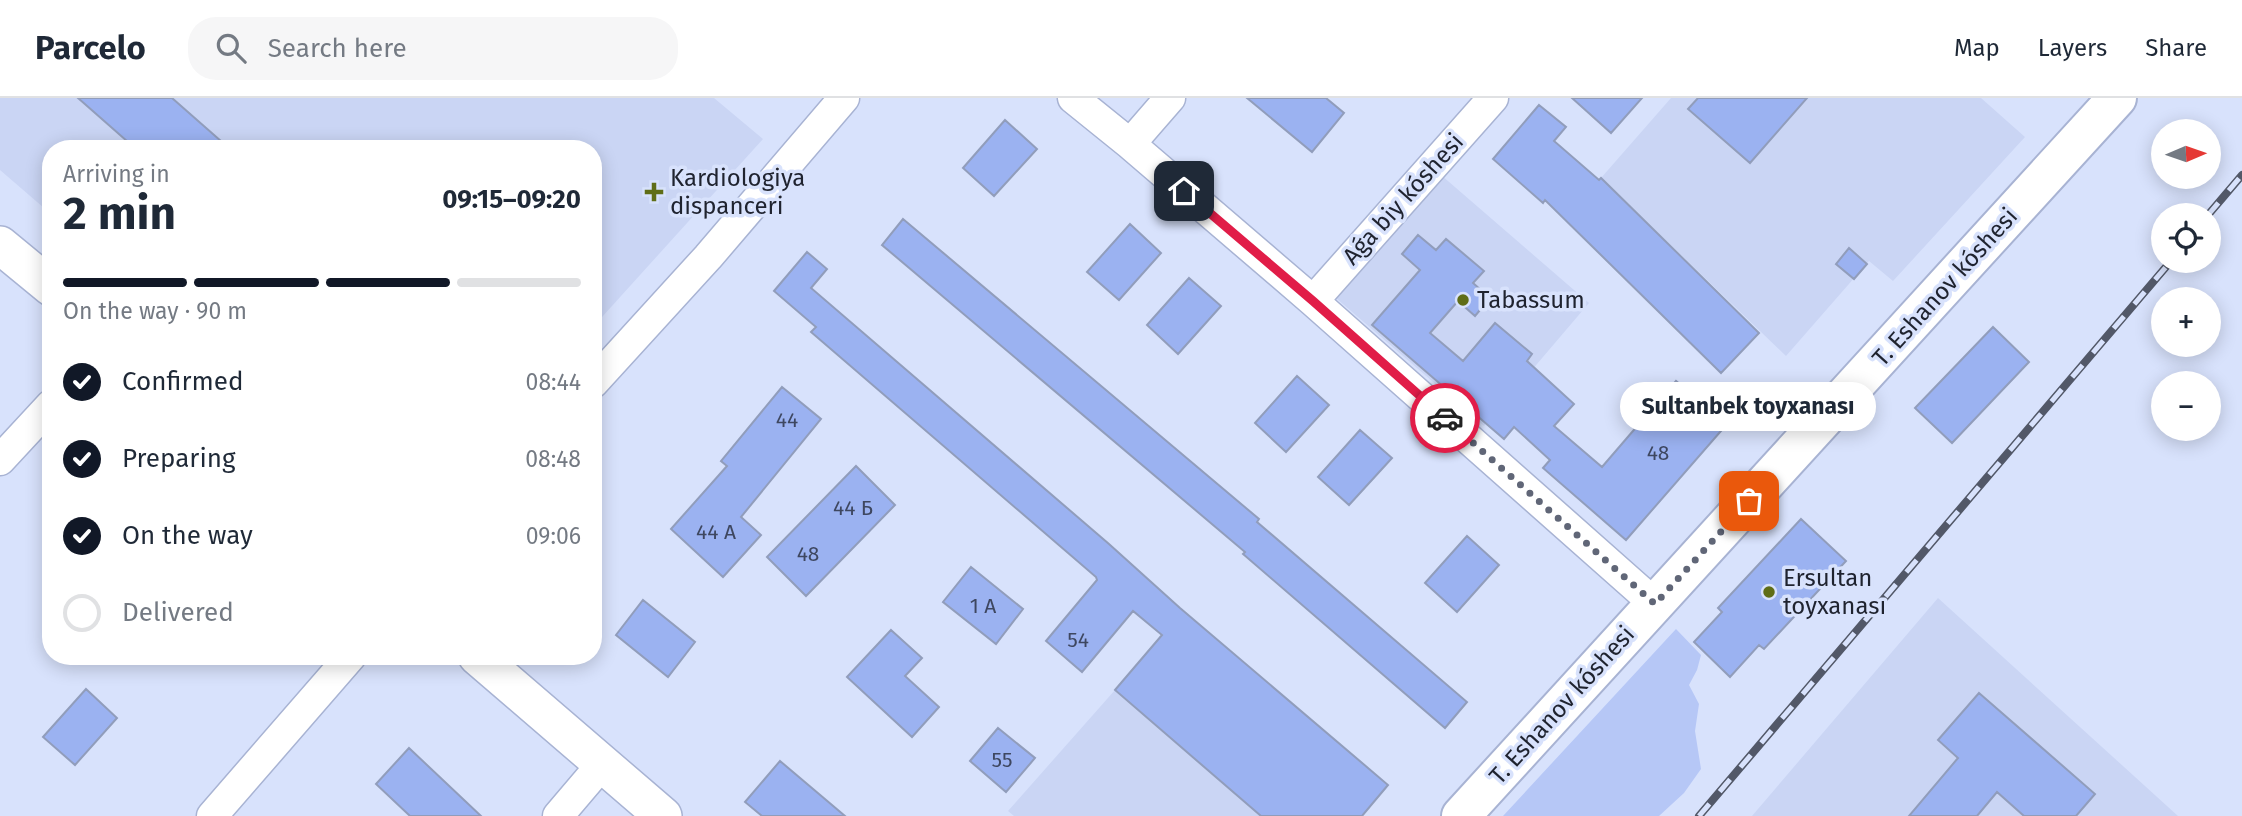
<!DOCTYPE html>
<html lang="en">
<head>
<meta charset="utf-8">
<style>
	:root { --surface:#fff; --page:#f6f6f7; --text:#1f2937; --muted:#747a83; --line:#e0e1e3; --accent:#111827 }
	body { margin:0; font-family:"Fira Sans",sans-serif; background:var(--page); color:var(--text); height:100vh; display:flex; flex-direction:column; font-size:26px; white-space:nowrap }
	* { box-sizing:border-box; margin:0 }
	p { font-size:23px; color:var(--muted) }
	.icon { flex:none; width:38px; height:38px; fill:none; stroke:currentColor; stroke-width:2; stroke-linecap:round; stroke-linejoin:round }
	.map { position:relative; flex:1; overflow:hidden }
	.details { position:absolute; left:42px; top:42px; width:560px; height:525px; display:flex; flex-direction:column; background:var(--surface); border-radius:28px; box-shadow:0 4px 18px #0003 }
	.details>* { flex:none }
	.needle { width:46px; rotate:88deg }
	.controls { position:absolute; left:2151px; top:21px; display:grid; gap:14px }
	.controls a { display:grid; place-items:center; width:70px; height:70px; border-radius:50%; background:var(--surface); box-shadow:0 4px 18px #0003; font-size:35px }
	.pin { position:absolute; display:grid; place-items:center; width:60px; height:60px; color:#fff; margin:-30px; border-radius:14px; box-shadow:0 4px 10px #0006 }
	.courier { position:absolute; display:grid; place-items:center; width:70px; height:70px; margin:-35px; border:5px solid #e11d48; border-radius:50%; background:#fff; color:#222; box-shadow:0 2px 9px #0007 }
	.bubble { position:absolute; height:49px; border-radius:24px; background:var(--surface); box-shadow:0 4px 18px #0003; font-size:23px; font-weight:700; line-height:49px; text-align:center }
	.headline em { font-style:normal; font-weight:700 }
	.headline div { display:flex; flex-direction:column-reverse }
	.headline { display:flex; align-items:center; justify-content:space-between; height:119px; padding:0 21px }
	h1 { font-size:46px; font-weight:700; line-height:52px }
	.bar { display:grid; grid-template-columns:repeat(4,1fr); gap:10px 7px; align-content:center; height:84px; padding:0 21px }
	.bar i { height:9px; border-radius:5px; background:var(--line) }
	.bar .current { background:var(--accent) }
	.bar p { grid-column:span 4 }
	ol { padding:0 21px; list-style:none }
	li { display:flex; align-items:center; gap:21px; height:77px }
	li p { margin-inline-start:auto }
	li .icon { padding:7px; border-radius:50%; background:var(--accent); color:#fff; stroke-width:4 }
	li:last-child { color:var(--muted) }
	li i { width:38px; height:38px; border:4px solid var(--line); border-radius:50% }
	header { display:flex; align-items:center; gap:42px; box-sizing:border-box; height:98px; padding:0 35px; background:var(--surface); border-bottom:2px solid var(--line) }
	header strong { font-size:33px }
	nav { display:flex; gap:38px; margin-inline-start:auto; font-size:24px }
	.search { width:490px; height:63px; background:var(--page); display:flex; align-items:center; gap:18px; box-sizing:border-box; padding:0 24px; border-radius:28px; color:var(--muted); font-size:26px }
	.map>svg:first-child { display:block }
</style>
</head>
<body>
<header>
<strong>Parcelo</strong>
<div class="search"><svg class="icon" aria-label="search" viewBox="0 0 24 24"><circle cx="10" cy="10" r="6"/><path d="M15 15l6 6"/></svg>Search here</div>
<nav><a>Map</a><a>Layers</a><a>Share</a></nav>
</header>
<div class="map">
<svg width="2242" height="718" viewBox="0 0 2242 718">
	<rect width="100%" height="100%" fill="#d8e2fc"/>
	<path fill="#cad5f4" d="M0 0H714L763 41 593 229V51H51V116L0 72Z
		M1671 0H1981L2025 39 1893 183 1869 163 1786 258 1601 80Z
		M1441 77 1589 205 1484 328 1336 200Z
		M1938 500 2178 718H1752Z
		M1115 592 1329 718H1014L1008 713Z"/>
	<path fill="#b6c7f6" d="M1676 531 1701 557 1697 572 1689 587 1699 606 1695 633 1701 671 1684 695 1659 718H1503Z"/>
	<path fill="#9bb2f1" stroke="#919dbb" stroke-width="2" d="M78 0H172L230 51H136Z
		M1247 0H1326L1344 15 1312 54Z
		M1572 0H1642L1611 35Z
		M1698 0H1807L1750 65 1688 11Z
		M1539 7 1566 29 1554 43 1599 82 1601 80 1759 235 1721 275 1545 102 1543 105 1493 61Z
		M1005 22 1037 51 994 98 963 70Z
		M903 121 1259 421 1257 424 1467 604 1445 630 1243 456 1245 454 882 147Z
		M1130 126 1161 155 1119 202 1087 174Z
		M1418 137 1436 152 1446 141 1484 173 1473 185 1490 200 1475 218 1458 203 1430 235 1463 263 1495 225 1532 256 1527 263 1574 306 1554 328 1602 369 1676 283 1727 326 1626 442 1543 370 1550 362 1514 329 1504 341 1372 227 1420 172 1402 156Z
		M1849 150 1867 166 1854 181 1836 166Z
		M807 154 827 171 811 190 1109 446 1180 510 1388 687 1362 718H1261L1115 592 1162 537 1133 513 1082 574 1046 543 1097 482 1096 479 811 234 816 229 774 193Z
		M1189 180 1221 208 1178 256 1147 227Z
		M1993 229 2029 264 1952 345 1915 310Z
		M1297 278 1329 307 1286 354 1255 325Z
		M782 289 821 321 741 419 761 437 723 479 671 431 727 368 721 363Z
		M1360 332 1392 360 1349 407 1318 379Z
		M856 368 895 407 806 498 767 459Z
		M1801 421 1846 463 1764 551 1759 547 1730 579 1694 544 1722 514 1718 510Z
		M1467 438 1499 467 1457 514 1425 485Z
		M971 469 1023 511 996 546 943 504Z
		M643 502 695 544 668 579 616 537Z
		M891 532 922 560 905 578 939 609 912 639 847 579Z
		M86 591 117 620 75 667 43 639Z
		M1979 595 2095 696 2076 718H2024L1997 694 1977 718H1909L1958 660 1938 642Z
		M998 630 1035 660 1006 694 970 663Z
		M409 650 481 718H410L376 686Z
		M780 663 845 718H762L745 704Z"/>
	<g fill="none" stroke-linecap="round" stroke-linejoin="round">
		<g stroke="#a8b3d3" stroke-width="33">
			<path id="minor" d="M1073 0 1130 46 1313 203 1655 506
				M1130 46 1170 0
				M1313 203 1493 0
				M593 285 708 159 844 0
				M0 362 51 307
				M212 718 351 558
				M558 718 603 665"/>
		</g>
		<g stroke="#a8b3d3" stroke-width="40">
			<path id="tertiary" d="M0 147 51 189
				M477 558 663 718"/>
		</g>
		<g stroke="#a8b3d3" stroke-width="42">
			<path id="secondary" d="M1461 718 2117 0"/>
		</g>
		<use href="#minor" stroke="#fff" stroke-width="30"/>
		<use href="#tertiary" stroke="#fff" stroke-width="37"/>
		<use href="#secondary" stroke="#fff" stroke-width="38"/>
		<g stroke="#525868" stroke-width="8">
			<path id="rail" d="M2208 117 2242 77
				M1699 718 2171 163"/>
		</g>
		<use href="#rail" stroke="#d8e2fc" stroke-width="5" stroke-dasharray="16" stroke-linecap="butt"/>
	</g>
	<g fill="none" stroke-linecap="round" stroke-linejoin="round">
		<path stroke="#606677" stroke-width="7" stroke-dasharray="0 12.6" d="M1445 320 1655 506 1749 403"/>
		<path stroke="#e11d48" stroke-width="9" d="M1184 93 1313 203 1445 320"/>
	</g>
	<g fill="#5f6d17" stroke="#d8e2fc" stroke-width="2.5">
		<path d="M650.5 83.5h7v7h7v7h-7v7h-7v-7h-7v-7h7z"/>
		<circle cx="1463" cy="202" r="7"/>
		<circle cx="1769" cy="494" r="7"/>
	</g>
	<g text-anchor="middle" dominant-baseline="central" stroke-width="7" stroke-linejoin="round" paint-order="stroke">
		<g font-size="21" fill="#3e4760">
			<text x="787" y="322">44</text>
			<text x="1658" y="355">48</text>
			<text x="853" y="410">44 Б</text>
			<text x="716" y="434">44 А</text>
			<text x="808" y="456">48</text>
			<text x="983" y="508">1 А</text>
			<text x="1078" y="542">54</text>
			<text x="1002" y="662">55</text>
		</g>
		<g font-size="24" fill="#1f232f" stroke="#d8e2fc" text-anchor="start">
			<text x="670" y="80">Kardiologiya<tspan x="670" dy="28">dispanceri</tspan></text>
			<text x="1477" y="202">Tabassum</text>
			<text x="1783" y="480">Ersultan<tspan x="1783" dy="28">toyxanası</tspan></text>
		</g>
		<g font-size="24" fill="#1f232f" stroke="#d8e2fc">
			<text transform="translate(1403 101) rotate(-48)">Aǵa biy kóshesi</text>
			<text transform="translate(1945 189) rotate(-48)">T. Eshanov kóshesi</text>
			<text transform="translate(1562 607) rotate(-48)">T. Eshanov kóshesi</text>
		</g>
	</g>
</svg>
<div class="controls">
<a><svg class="needle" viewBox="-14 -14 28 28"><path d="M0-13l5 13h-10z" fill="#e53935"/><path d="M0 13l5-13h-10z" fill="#747a83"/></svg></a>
<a><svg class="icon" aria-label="locate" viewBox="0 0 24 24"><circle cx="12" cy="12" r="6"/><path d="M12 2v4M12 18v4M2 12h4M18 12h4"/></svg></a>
<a>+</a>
<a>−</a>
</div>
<div class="pin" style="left:1749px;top:403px;background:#ea580c"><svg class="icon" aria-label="bag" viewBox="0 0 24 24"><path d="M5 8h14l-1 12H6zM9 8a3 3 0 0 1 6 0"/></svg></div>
<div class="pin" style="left:1184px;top:93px;background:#1f2937"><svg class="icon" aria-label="home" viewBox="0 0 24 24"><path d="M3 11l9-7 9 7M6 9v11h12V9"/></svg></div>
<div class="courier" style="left:1445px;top:320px"><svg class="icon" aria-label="car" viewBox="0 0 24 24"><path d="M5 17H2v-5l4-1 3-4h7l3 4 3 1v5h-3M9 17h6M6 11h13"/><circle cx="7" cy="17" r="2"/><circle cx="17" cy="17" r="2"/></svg></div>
<div class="bubble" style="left:1620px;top:284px;width:256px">Sultanbek toyxanası</div>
<section class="details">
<div class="headline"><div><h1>2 min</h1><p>Arriving in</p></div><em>09:15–09:20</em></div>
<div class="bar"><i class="current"></i><i class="current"></i><i class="current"></i><i></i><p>On the way · 90 m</p></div>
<ol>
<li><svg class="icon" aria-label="check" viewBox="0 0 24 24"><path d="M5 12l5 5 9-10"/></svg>Confirmed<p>08:44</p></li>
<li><svg class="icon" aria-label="check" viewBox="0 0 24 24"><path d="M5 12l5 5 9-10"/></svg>Preparing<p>08:48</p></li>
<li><svg class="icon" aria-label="check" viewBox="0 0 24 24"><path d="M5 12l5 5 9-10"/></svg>On the way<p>09:06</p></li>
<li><i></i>Delivered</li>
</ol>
</section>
</div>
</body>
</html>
